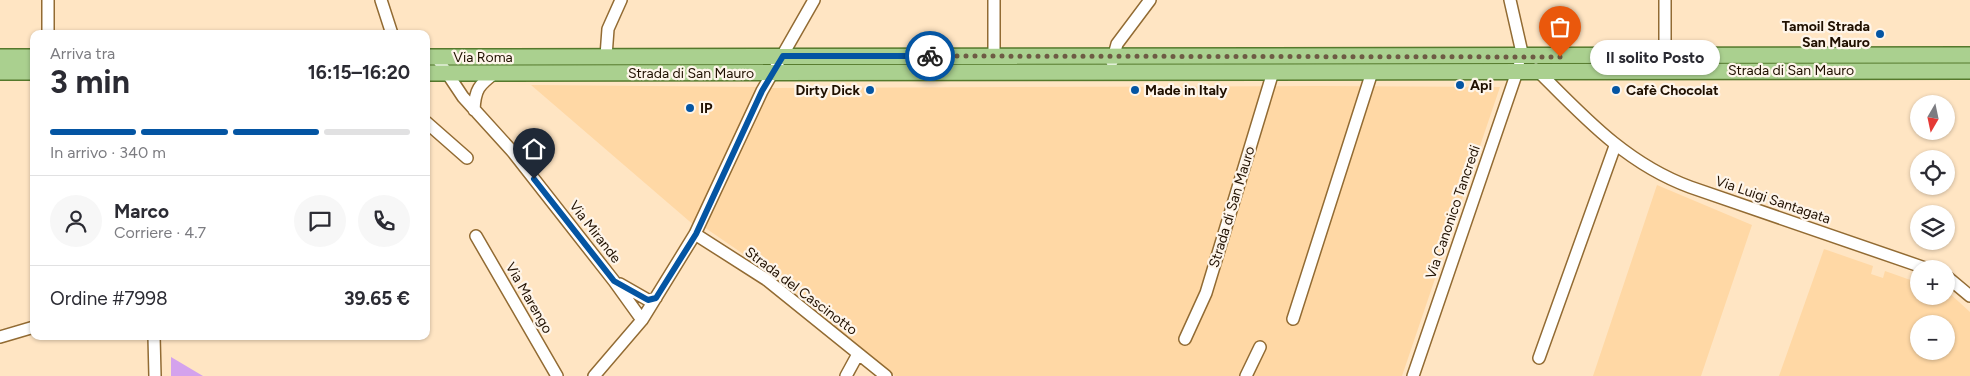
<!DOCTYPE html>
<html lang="it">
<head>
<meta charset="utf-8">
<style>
	:root { --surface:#fff; --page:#f7f7f7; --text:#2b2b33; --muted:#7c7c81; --line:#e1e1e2; --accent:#0455a3 }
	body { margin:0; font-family:Figtree,sans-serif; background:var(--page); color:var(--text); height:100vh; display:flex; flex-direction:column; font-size:19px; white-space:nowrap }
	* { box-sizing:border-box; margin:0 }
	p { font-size:16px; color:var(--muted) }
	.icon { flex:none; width:28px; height:28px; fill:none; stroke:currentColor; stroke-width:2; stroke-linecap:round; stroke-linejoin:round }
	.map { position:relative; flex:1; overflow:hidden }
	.details { position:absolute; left:30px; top:30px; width:400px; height:310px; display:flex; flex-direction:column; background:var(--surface); border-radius:10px; box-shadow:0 1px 4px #0004 }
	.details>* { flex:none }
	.needle { width:32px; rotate:189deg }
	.fabs { position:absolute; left:1910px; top:95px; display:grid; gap:10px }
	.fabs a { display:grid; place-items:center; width:45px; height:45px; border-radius:50%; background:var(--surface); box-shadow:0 1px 4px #0004; font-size:25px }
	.pin { position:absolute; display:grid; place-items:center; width:42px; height:42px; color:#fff; margin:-51px -21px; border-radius:50% 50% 50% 0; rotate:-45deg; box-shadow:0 0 5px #0007 }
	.pin .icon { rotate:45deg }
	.courier { position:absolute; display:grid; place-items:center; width:50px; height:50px; margin:-25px; border:4px solid #0455a3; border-radius:50%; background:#fff; color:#222; box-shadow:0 1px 6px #0007 }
	.bubble { position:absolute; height:35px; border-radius:18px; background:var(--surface); box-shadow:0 1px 4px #0004; font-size:16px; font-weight:700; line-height:35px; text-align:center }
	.head em { font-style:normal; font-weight:700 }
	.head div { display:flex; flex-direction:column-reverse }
	.head { display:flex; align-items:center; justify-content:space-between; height:85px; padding:0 20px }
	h1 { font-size:32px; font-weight:700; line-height:38px }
	.bar { display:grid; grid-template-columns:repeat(4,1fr); gap:8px 5px; align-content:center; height:60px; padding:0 20px }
	.bar i { height:6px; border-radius:4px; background:var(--line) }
	.bar .current { background:var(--accent) }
	.bar p { grid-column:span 4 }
	.line { display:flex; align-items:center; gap:12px; padding:0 20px; border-top:1px solid var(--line) }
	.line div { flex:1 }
	.round { display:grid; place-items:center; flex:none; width:52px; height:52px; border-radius:26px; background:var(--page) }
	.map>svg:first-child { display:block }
</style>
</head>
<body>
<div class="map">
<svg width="1970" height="376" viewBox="0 0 1970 376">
	<rect width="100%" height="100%" fill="#ffe5c3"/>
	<path fill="#ffd8a5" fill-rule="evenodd" d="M531 85 757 87 750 111 696 227Z
		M1317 86 1500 87 1402 376H895L771 273 701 225 771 88Z
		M1657 185 1752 225 1701 376H1593Z
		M1824 249 1873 266 1871 274 1883 278 1885 271 1919 283V296H1946L1947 291 1970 312V376H1779ZM1919 324H1946V351H1919Z"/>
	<path fill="#d4a2ed" d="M171 357 203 376H171Z"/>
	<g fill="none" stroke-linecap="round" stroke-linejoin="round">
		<g stroke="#926b33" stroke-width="14">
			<path id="minor" d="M48 0V34
				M381 0 392 34
				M994 0V56
				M1510 0 1523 57
				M606 56 608 29 621 0
				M1665 56V0
				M437 58 463 97 512 151 614 281 642 320
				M1112 62 1117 44 1150 0
				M1536 69C1583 116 1625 163 1690 187L1928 269
				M474 110C475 89 479 85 495 73
				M426 122 467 158
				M695 234 767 280 886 376
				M476 236 557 376
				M1946 276 1970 296
				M620 284 648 300 656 298
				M1293 319 1372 72
				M154 336 155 376
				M0 337 34 327
				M1185 339 1206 293 1273 72
				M1539 358 1615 146
				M594 376 642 320 695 234 762 91 814 0
				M846 376 858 354
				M1246 376 1260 347
				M1413 376 1519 66"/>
		</g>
		<g stroke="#55792c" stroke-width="18">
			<path id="major" d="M0 57H34
				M426 57 1970 55
				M0 72H34
				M426 73 1970 71"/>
		</g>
		<use href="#minor" stroke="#fff" stroke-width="11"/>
		<use href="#major" stroke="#aad08f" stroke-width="15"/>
	</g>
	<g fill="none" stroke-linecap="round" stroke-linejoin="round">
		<path stroke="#6e5b44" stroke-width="5" stroke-dasharray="0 9" d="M930 56 1560 57"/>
		<path stroke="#0455a3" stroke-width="6" d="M534 179 614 281 648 300 656 298 696 234 762 91 783 56H930"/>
	</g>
	<g fill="#0455a3" stroke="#fef5ea" stroke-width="2">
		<circle cx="1880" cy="34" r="5"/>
		<circle cx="1460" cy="85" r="5"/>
		<circle cx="870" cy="90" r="5"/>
		<circle cx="1135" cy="90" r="5"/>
		<circle cx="1616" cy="90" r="5"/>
		<circle cx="690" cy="108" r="5"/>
	</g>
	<g text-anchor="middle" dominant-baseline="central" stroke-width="4.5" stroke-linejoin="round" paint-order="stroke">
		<g font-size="14" font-weight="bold" fill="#201000" stroke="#fef5ea" text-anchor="start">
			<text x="1870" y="26" text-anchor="end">Tamoil Strada<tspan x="1870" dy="16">San Mauro</tspan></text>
			<text x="1470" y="85">Api</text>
			<text x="860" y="90" text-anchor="end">Dirty Dick</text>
			<text x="1145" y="90">Made in Italy</text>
			<text x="1626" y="90">Cafè Chocolat</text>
			<text x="700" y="108">IP</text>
		</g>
		<g font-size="14" fill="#201000" stroke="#fef5ea">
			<text x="483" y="57">Via Roma</text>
			<text x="1791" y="70">Strada di San Mauro</text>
			<text x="691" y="73">Strada di San Mauro</text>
			<text transform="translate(1773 200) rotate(19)">Via Luigi Santagata</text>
			<text transform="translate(1232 207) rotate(-73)">Strada di San Mauro</text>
			<text transform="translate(1453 212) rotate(-71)">Via Canonico Tancredi</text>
			<text transform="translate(595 232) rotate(52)">Via Mirande</text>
			<text transform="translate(801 291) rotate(37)">Strada del Cascinotto</text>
			<text transform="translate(529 298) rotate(60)">Via Marengo</text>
		</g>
	</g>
</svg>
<div class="fabs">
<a><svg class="needle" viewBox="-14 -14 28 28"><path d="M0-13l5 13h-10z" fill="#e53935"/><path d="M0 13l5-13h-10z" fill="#7c7c81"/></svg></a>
<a><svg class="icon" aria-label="locate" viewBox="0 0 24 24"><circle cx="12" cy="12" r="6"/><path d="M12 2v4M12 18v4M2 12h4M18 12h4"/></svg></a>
<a><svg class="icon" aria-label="layers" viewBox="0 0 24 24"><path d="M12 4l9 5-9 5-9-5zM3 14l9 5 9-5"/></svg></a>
<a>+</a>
<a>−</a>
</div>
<div class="pin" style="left:1560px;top:57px;background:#ea580c"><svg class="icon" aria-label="bag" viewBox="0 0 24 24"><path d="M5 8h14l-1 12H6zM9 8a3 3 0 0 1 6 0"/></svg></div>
<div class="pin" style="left:534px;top:179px;background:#1f2937"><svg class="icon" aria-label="home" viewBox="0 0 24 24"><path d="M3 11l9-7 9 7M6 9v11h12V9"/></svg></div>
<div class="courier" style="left:930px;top:56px"><svg class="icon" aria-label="bike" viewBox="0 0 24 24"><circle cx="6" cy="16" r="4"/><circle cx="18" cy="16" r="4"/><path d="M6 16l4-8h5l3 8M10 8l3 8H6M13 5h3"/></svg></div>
<div class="bubble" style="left:1590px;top:40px;width:130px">Il solito Posto</div>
<section class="details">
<div class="head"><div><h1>3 min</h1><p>Arriva tra</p></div><em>16:15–16:20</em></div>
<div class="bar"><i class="current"></i><i class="current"></i><i class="current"></i><i></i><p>In arrivo · 340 m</p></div>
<div class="line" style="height:90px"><a class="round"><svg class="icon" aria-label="person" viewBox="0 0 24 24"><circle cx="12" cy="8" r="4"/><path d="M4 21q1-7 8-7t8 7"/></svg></a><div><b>Marco</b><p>Corriere · 4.7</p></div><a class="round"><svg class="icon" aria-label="chat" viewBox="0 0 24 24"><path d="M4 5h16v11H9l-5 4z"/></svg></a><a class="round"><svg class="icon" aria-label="phone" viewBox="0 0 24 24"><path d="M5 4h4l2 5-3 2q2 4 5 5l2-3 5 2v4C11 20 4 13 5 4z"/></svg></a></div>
<div class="line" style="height:65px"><div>Ordine #7998</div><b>39.65 €</b></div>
</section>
</div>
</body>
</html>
